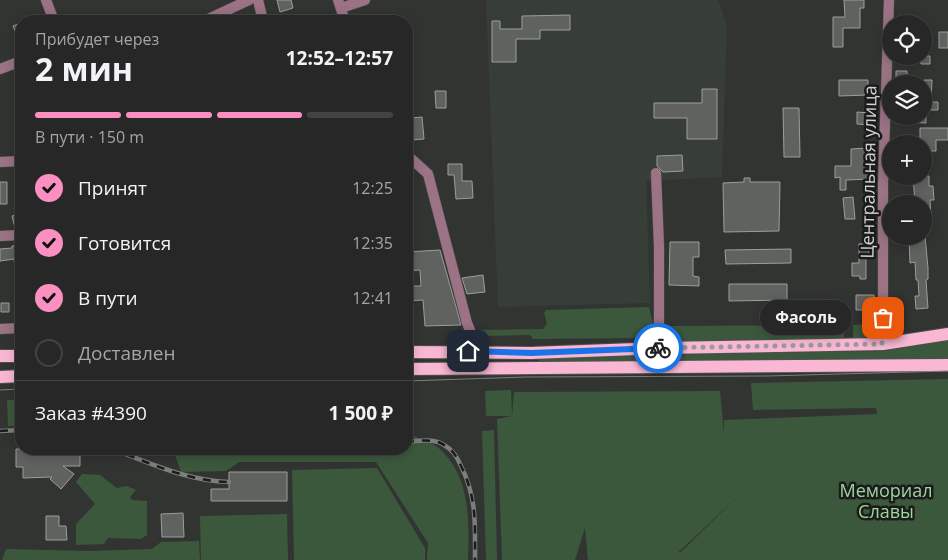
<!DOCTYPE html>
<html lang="ru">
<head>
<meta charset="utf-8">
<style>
	:root { --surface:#262726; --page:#2e2f2e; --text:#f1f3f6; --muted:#a4a5a7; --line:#424443; --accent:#fc8fc1 }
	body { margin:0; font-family:"Open Sans",sans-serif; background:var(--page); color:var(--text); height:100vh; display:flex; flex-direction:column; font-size:19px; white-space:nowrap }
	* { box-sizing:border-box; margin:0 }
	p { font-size:16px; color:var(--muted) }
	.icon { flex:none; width:28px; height:28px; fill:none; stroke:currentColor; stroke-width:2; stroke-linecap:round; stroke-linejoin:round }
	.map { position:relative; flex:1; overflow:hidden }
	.sheet { position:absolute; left:15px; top:15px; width:398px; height:440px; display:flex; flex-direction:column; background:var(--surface); border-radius:20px; box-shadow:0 2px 12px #0003,0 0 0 1px var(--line) }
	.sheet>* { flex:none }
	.controls { position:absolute; left:882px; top:15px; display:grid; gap:10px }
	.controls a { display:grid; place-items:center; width:50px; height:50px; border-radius:50%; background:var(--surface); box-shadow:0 2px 12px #0003,0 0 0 1px var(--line); font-size:25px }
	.pin { position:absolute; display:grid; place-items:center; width:42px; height:42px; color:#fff; margin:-21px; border-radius:10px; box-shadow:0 2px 8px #0006 }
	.courier { position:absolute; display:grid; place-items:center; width:50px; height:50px; margin:-25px; border:4px solid #1a73e8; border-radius:50%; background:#fff; color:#222; box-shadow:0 1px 6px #0007 }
	.bubble { position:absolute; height:35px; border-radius:18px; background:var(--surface); box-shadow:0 2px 12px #0003,0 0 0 1px var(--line); font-size:16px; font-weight:700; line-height:35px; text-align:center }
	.summary em { font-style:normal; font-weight:700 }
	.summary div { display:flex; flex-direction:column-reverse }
	.summary { display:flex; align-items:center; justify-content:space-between; height:85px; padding:0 20px }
	h1 { font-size:32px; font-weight:700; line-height:38px }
	.bar { display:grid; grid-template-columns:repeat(4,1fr); gap:8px 5px; align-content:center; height:60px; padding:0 20px }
	.bar i { height:6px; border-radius:4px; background:var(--line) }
	.bar .active { background:var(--accent) }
	.bar p { grid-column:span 4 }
	.line { display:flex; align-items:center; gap:12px; padding:0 20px; border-top:1px solid var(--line) }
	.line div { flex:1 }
	ol { padding:0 20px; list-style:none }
	li { display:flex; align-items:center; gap:15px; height:55px }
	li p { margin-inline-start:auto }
	li .icon { padding:5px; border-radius:50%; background:var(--accent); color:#111; stroke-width:4 }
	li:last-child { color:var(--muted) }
	li i { width:28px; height:28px; border:2px solid var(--line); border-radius:50% }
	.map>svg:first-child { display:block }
</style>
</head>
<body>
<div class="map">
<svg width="948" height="560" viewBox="0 0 948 560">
	<rect width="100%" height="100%" fill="#323432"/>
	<path fill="#373e37" d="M486 0H718L727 25 722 177 646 181 650 303 498 307Z"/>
	<path fill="#3b583c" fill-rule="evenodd" d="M649 307 653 323V336L648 338 533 339 530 335 477 336 475 330 543 329 547 324 544 313 546 310Z
		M865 324C871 325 874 326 876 332L873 336 853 339V325Z
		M844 325V340L665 342 663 328 668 326Z
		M948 340V361H539V357L883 351Z
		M948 379V407H936H948V560H588L585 528 575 560H502L497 419 511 416H486L485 391 511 390 512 416 514 392 720 391 724 434V420L877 414 876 408 753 410 751 383ZM742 492 680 553 677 548 680 551Z
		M414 392V436C422 440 435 444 441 450 471 479 469 522 468 560H427L428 543 376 462H239L226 471 181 472 174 452 239 451 259 449H406V393Z
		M7 400H21V426H8Z
		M494 430 497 560H486L482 431Z
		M377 468 425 548V560H294L292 470Z
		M82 474 100 475 117 488 127 486 136 490 130 497 132 500 147 501V535L141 539 108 538 104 544 76 545V524L95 504 76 482Z
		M287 514 288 560H201L200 516Z
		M199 541 200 560H2L6 549 90 551 152 549 161 542Z"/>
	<path fill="#606260" stroke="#9c9e9c" d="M277 0H291L293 8 280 12Z
		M844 0H864V8H860V28H843V47H833V17H845Z
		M570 15V30H540V39H516V62H492V21H500V29H522V16Z
		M21 23V45L13 26Z
		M939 32H948V48H939Z
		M921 56H930V64H921Z
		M896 71H907V79H896Z
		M839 80H868V95L839 96Z
		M924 80H932L931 102H938V110H924Z
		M702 89H717V139H687V118H654V103H702Z
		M435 91H446V108H436Z
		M783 108H799L800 157H784Z
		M857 112 870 113V125L857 124Z
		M906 116H926V123L906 122Z
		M422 117 424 139 413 140 411 118Z
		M920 128H948V140H936V151H924V144H920Z
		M867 148 870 179 846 180V190H840V177L835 178V166H851V149Z
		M682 155 683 171 663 172 657 166V156Z
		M448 164H462V181H472L473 198 456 199 454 175H448Z
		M913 176H929V186H933L934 200H930L931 216 924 217V204H915Z
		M744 178H750V182H780L779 231 724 232 723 183 744 182Z
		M0 182H7V204H0Z
		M853 197 855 219H845L843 198Z
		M21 213V228H15L12 216Z
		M909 236H925L928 268V279L926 280 928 308 916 309 915 296H919L918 280H916L915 262 910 263Z
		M670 242H699V257H693V276L699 277V286L669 285Z
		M868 243 869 256H866V279H860V276H852V263H859V244Z
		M20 245 21 267 15 268 14 259 0 261V249L12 248V246Z
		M791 249V263L726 264 725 250Z
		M440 250 455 303 461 325 425 326 423 300 406 301V286H421L420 270 406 271V252Z
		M483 275 485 292 467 294 462 278Z
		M729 284H787V300L729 301Z
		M856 295H874L875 310H856Z
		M1 303H9V312H1Z
		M16 449H80V466H63L74 474 61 489 50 479 52 477 23 478V467H16Z
		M229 472H287V501H211V489H229Z
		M183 513 184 537H162L161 514Z
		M46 516H59V526H66L67 540H46Z"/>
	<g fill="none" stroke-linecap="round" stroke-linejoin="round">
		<g stroke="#4f514f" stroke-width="11">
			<path id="minor" d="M46 0 54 21
				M258 0 263 21
				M338 0 345 21
				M341 8 365 0
				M204 21 249 0
				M0 69 21 61
				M406 154 428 174 467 323 479 352
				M0 162 21 161
				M656 173 659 247V324L663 348
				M0 236 21 235
				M0 329 21 328
				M883 344V184L889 0"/>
		</g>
		<g stroke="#4f514f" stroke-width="14">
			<path id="primary" d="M406 352 531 353 663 348 883 344 948 334
				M0 356H21
				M406 369 948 365
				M0 377 21 376"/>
		</g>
		<use href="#minor" stroke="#9b7384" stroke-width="10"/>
		<use href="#primary" stroke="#f9b7d3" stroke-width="12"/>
		<path stroke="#7c7e7c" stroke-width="1" d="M406 381 526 377 767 376 948 371
			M0 390 21 389"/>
		<g stroke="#7c7e7c" stroke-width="4.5">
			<path id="rail" d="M0 431 21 430
				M406 442C418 441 434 438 444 445 453 450 457 457 461 466 477 498 475 524 475 560
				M112 449C150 463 187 481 229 482
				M158 449 169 450 290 449"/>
		</g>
		<use href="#rail" stroke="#1a1b1a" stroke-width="2.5" stroke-dasharray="8" stroke-linecap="butt"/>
	</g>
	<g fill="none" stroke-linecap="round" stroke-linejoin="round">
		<path stroke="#999b99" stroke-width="5" stroke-dasharray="0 9" d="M658 348 882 344 883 318"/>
		<path stroke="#1a73e8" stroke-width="6" d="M468 351 531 353 658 348"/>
	</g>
	<g text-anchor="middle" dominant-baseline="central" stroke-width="5" stroke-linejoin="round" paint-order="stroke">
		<g font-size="18" fill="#d1d3d1" stroke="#1a1b1a">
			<text transform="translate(868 172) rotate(-89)">Центральная улица</text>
		</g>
		<g font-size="18" fill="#9fd59f" stroke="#1a1b1a">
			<text x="886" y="490">Мемориал<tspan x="886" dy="21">Славы</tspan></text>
		</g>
	</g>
</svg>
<div class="controls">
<a><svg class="icon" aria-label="locate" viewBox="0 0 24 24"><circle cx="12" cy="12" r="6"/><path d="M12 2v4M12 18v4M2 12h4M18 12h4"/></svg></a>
<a><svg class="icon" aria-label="layers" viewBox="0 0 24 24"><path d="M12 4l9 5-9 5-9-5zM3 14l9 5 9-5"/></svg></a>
<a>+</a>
<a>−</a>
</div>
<div class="pin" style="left:883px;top:318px;background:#ea580c"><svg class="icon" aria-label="bag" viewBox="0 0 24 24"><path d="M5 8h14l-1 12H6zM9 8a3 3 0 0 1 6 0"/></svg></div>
<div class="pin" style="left:468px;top:351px;background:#1f2937"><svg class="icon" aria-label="home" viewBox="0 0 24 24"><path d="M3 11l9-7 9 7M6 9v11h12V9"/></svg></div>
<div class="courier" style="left:658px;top:348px"><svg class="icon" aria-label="bike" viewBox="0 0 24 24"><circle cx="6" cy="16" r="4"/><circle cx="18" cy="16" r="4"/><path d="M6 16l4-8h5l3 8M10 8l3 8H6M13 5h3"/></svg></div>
<div class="bubble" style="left:760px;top:300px;width:92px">Фасоль</div>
<section class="sheet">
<div class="summary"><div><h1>2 мин</h1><p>Прибудет через</p></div><em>12:52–12:57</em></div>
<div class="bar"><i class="active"></i><i class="active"></i><i class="active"></i><i></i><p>В пути · 150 m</p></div>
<ol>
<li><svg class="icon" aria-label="check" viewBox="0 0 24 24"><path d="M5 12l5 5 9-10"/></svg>Принят<p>12:25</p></li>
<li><svg class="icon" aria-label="check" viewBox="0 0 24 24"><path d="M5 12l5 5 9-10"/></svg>Готовится<p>12:35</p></li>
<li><svg class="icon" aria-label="check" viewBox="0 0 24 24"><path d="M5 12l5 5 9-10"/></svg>В пути<p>12:41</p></li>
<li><i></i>Доставлен</li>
</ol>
<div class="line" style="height:65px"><div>Заказ #4390</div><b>1 500 ₽</b></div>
</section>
</div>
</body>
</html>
